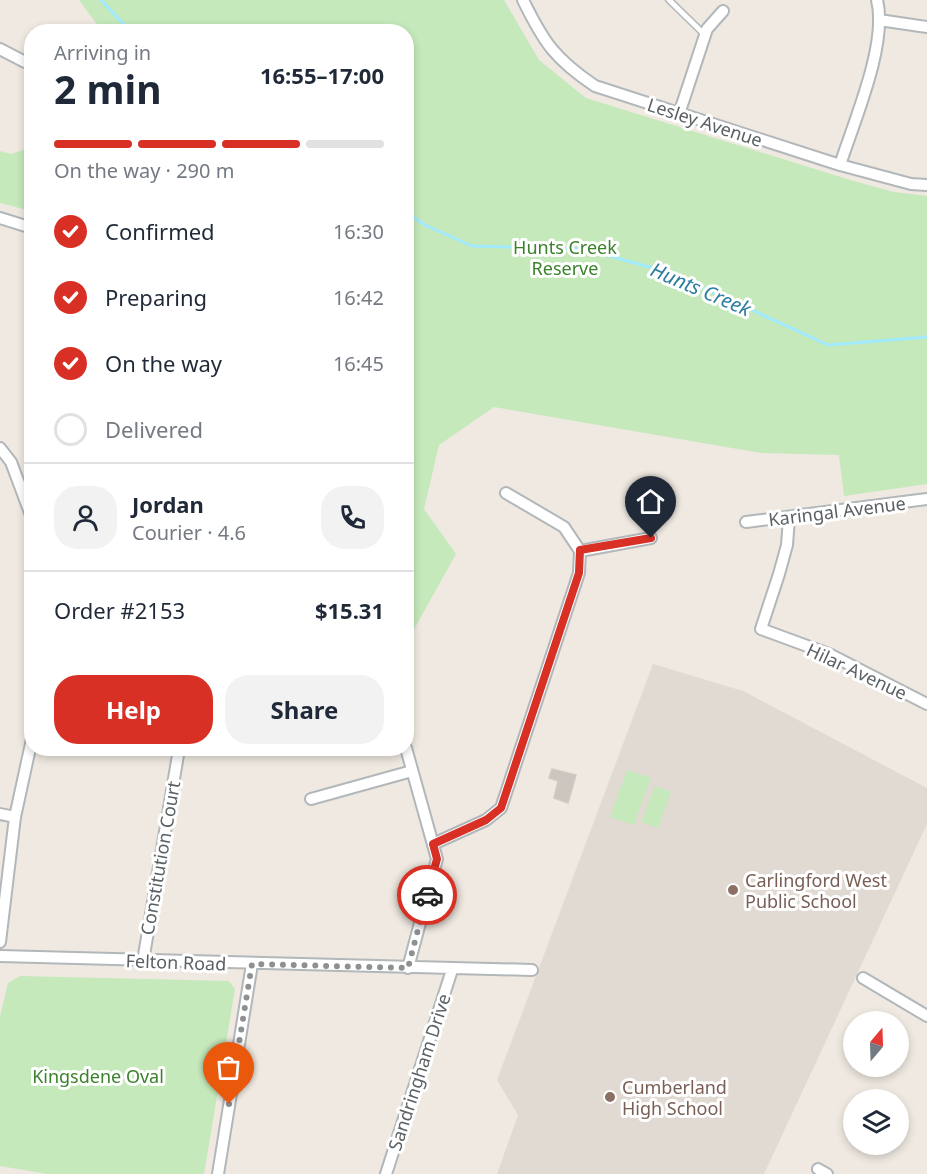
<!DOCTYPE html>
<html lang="en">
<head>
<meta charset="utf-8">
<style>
	:root { --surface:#fff; --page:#f2f2f3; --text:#1f2937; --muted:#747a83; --line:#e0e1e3; --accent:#d93025 }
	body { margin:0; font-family:"Noto Sans",sans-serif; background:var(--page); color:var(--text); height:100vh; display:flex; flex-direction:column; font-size:22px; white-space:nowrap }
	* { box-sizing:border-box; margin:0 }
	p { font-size:20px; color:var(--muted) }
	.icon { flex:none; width:33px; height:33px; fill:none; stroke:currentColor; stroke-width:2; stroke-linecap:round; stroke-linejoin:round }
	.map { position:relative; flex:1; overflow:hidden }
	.side { position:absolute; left:24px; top:24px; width:390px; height:732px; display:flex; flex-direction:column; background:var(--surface); border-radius:24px; box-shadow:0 3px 9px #0003 }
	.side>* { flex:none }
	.needle { width:39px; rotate:19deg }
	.controls { position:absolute; left:843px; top:1011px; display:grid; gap:12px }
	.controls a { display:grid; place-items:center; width:66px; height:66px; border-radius:50%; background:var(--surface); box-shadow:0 3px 9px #0003; font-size:30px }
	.pin { position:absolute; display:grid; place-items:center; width:51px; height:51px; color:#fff; margin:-62px -26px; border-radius:50% 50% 50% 0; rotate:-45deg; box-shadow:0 0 6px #0007 }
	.pin .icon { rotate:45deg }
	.courier { position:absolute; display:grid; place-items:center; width:60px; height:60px; margin:-30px; border:4px solid #d93025; border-radius:50%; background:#fff; color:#222; box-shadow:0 2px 8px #0007 }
	.overview em { font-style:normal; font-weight:700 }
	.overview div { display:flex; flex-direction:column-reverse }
	.overview { display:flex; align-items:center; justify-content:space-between; height:102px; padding:0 30px }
	h1 { font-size:39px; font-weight:700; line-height:45px }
	.bar { display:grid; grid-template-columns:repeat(4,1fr); gap:9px 6px; align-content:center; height:72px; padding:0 30px }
	.bar i { height:8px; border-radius:4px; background:var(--line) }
	.bar .current { background:var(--accent) }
	.bar p { grid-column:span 4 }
	.line { display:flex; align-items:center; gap:15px; padding:0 30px; border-top:2px solid var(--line) }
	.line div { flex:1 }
	.round { display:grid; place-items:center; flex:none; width:63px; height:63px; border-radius:24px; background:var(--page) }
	ol { padding:0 30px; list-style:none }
	li { display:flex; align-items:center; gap:18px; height:66px }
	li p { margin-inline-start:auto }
	li .icon { padding:6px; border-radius:50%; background:var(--accent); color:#fff; stroke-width:4 }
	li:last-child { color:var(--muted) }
	li i { width:33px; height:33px; border:3px solid var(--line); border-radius:50% }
	.button { display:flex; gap:12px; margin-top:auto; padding:12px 30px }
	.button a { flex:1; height:69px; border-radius:24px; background:var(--accent); color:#fff; font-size:24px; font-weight:700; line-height:69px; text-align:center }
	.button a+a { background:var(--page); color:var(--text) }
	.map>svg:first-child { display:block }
</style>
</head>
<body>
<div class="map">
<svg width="927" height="1174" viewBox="0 0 927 1174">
	<rect width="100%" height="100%" fill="#efe9e1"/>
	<path fill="#e1dad2" d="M653 664 743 691 927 788V824L764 1174H497L518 1115 497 1080Z"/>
	<path fill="#c5e9bb" d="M79 0H504L539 60 586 98 857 182 894 192 927 196V484L844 496 839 455 761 453 494 407 439 445 424 509 456 554 407 642 406 32 102 31Z
		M31 147H32L31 211 0 203V151L11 154Z
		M627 770 651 778 634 825 610 817Z
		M655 786 671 792 658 828 641 822Z
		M20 976 229 981 235 989 204 1174H47L0 1166V1016L8 983Z"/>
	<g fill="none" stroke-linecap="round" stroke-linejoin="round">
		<path stroke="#a1eaff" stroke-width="3" d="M101 0 131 32
			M406 212 425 225 472 246 584 249 671 273 828 345 927 337"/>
	</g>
	<path fill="#ccc6c0" stroke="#d4c9bf" stroke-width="1.5" d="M552 769 576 775 568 803 554 798 558 781 549 778Z"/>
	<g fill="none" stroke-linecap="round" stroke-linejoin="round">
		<g stroke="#b2b7ba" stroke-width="8">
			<path id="lane" d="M669 0 705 35"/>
		</g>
		<g stroke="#b2b7ba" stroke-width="14">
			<path id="street" d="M523 0C544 43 555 59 595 86L840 165 911 184 927 185
				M879 20 927 27
				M0 49 25 62
				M679 114 707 29 723 11
				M840 165C854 121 888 44 877 0
				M0 218 32 228
				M0 448 11 462 32 518
				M789 518 787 545 779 574 761 629 829 654 927 704
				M746 522 927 499
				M580 551 651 538
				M406 748 437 859 408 968
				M311 799 412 771
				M0 814 15 817
				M433 844 486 820 501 808 579 573 580 551 564 527 506 493
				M0 942 15 817 32 739
				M0 956 532 970
				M143 961 178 755
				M863 978 927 1016
				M818 1169 827 1174
				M218 1174 252 964
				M386 1174 452 970"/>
		</g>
		<use href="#lane" stroke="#fff" stroke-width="5"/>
		<use href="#street" stroke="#fff" stroke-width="10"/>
	</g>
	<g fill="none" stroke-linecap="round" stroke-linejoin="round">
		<path stroke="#8e9190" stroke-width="6" stroke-dasharray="0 10.8" d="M229 1104 252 964 408 968 427 895"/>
		<path stroke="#d93025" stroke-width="8" d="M427 895 437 859 433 844 486 820 501 808 579 573 580 550 651 538"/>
	</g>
	<g fill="#8d6e63" stroke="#fff" stroke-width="2">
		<circle cx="733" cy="890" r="6"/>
		<circle cx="610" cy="1097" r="6"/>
	</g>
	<g text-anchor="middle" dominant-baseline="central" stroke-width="6" stroke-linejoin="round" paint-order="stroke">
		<g font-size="18" fill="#5a6164" stroke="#fff">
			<text transform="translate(705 122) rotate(18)">Lesley Avenue</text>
			<text transform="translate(837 511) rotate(-7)">Karingal Avenue</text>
			<text transform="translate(857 671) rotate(25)">Hilar Avenue</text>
			<text transform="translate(160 858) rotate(-80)">Constitution Court</text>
			<text transform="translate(176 962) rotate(2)">Felton Road</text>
			<text transform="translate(419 1072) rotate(-72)">Sandringham Drive</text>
		</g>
		<g font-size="18" fill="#3a822b" stroke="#fff">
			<text x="565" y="247">Hunts Creek<tspan x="565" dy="21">Reserve</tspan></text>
			<text x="98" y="1076">Kingsdene Oval</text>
		</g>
		<g font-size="18" fill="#785e54" stroke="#fff" text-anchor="start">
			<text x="745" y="880">Carlingford West<tspan x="745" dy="21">Public School</tspan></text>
			<text x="622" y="1087">Cumberland<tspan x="622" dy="21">High School</tspan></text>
		</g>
		<g font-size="20" font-style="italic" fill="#2e7ea0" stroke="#fff">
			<text transform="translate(701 289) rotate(23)">Hunts Creek</text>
		</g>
	</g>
</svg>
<div class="controls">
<a><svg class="needle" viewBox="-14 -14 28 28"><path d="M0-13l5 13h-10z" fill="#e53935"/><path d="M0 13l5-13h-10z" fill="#747a83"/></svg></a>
<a><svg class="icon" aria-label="layers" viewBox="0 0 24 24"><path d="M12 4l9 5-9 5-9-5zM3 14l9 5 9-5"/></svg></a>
</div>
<div class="pin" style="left:229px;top:1104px;background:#ea580c"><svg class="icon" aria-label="bag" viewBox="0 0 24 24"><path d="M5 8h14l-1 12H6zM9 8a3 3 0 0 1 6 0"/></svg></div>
<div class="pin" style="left:651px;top:538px;background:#1f2937"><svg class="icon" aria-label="home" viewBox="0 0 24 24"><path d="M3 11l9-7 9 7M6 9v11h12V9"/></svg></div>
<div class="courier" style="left:427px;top:895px"><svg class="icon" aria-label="car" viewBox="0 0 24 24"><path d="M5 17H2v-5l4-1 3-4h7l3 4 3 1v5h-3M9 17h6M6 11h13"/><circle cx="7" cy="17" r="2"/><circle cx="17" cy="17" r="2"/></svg></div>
<section class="side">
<div class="overview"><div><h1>2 min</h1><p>Arriving in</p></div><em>16:55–17:00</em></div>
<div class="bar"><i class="current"></i><i class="current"></i><i class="current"></i><i></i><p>On the way · 290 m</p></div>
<ol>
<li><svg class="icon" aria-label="check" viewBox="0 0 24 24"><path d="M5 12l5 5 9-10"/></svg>Confirmed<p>16:30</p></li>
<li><svg class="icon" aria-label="check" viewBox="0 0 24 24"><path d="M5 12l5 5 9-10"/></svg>Preparing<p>16:42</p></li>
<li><svg class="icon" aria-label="check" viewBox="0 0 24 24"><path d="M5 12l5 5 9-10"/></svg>On the way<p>16:45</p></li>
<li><i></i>Delivered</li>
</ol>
<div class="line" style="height:108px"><a class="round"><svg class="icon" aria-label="person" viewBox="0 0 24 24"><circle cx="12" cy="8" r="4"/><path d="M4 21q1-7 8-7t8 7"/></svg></a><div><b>Jordan</b><p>Courier · 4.6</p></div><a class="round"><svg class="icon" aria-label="phone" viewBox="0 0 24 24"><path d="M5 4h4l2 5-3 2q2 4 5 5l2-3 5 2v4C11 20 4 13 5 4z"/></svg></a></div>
<div class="line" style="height:78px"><div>Order #2153</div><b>$15.31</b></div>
<div class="button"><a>Help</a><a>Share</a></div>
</section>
</div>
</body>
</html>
